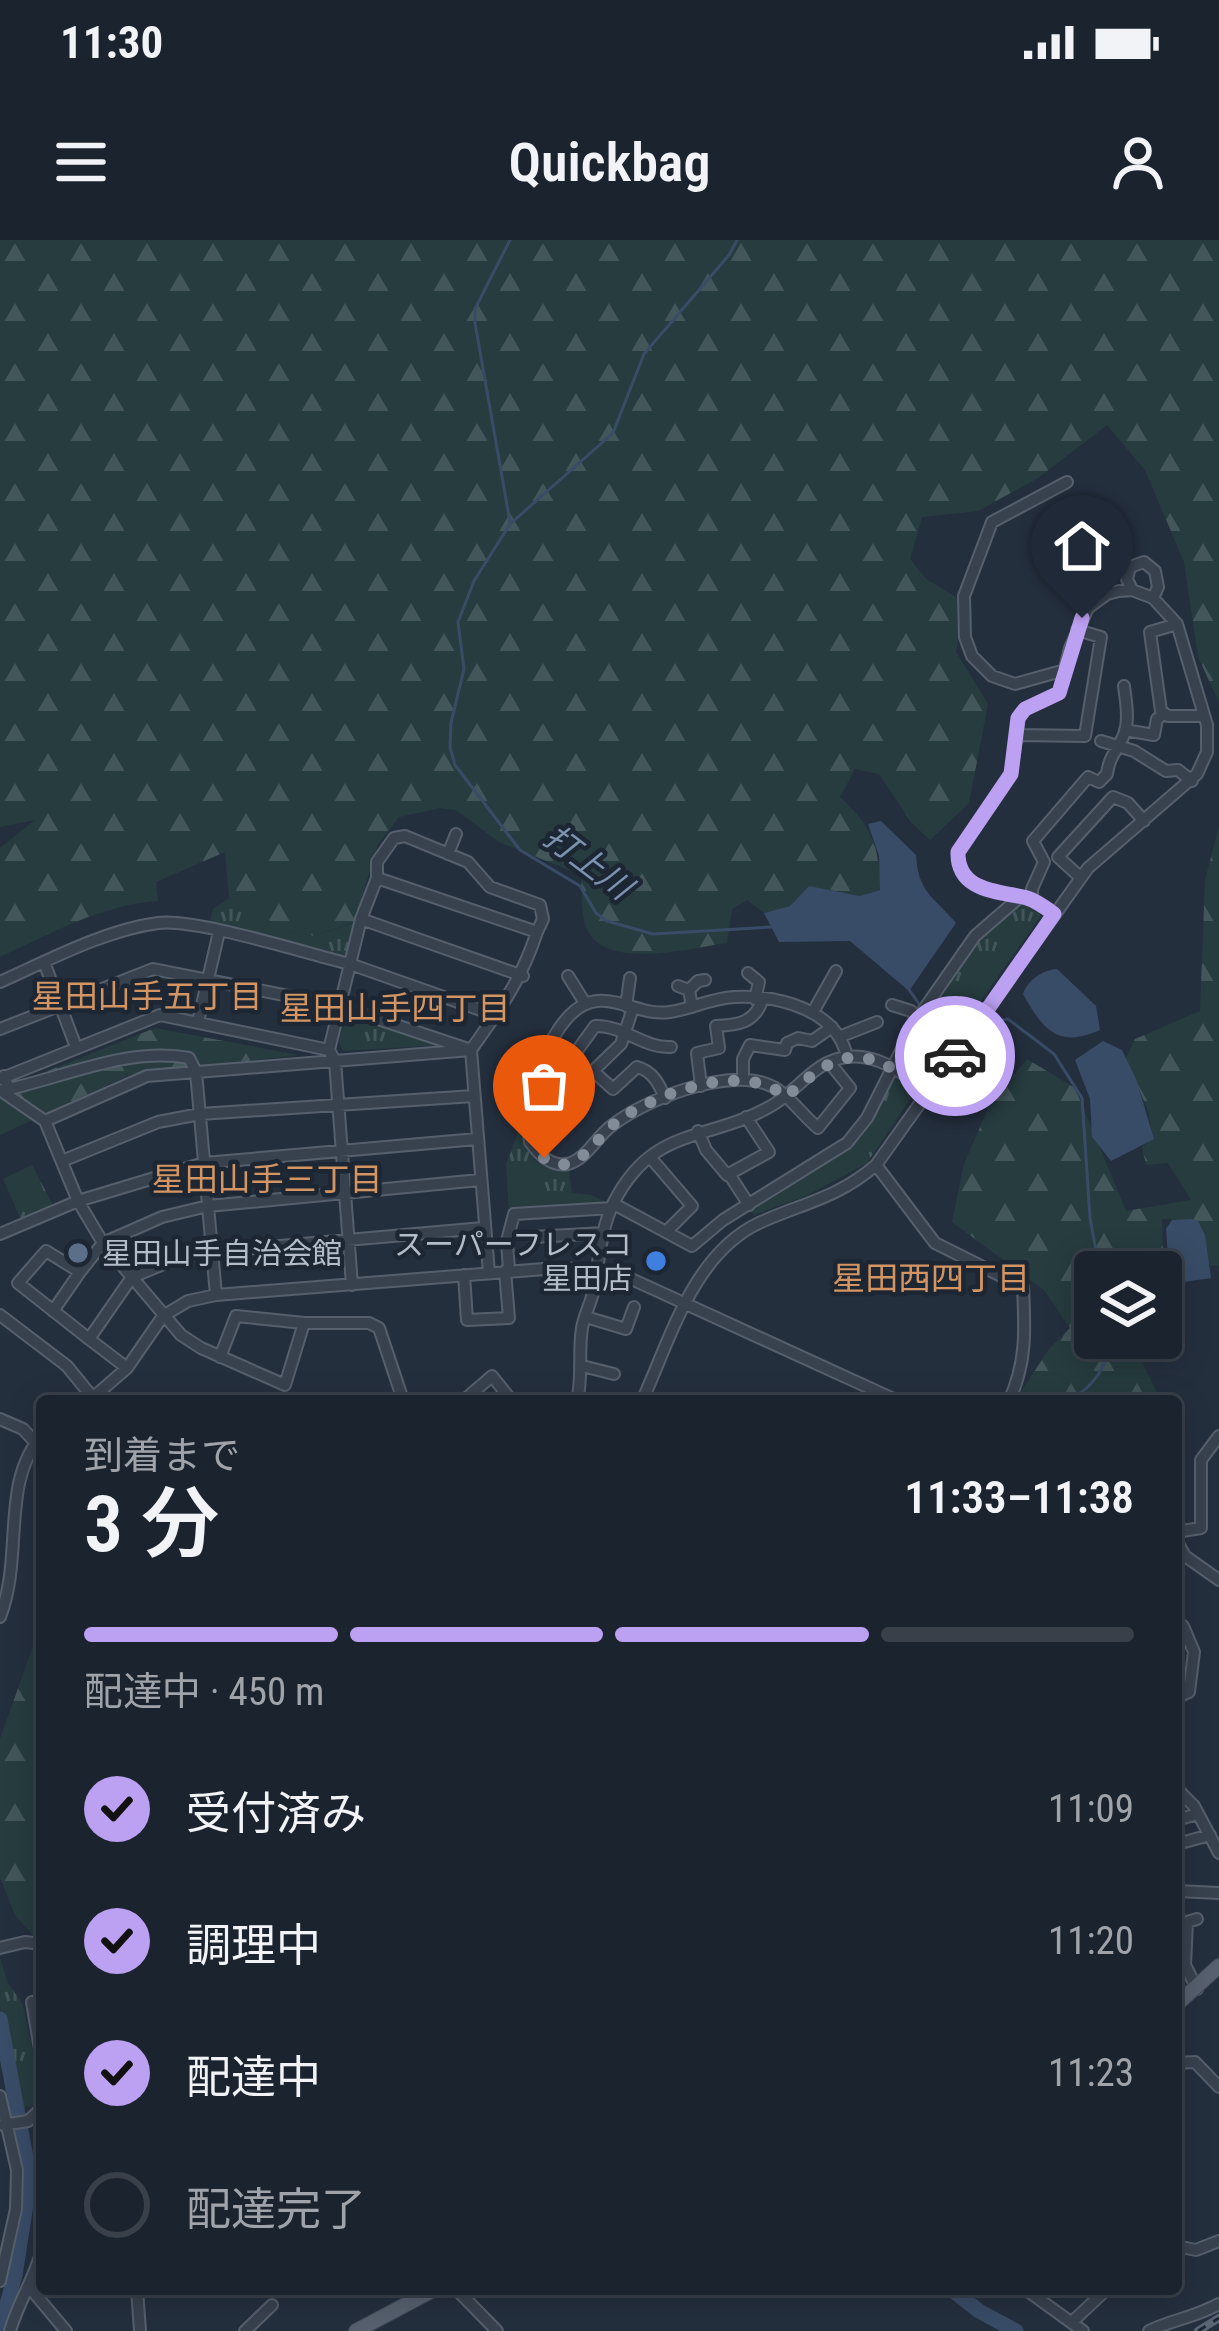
<!DOCTYPE html>
<html lang="ja">
<head>
<meta charset="utf-8">
<style>
	:root { --surface:#1b232e; --page:#282f3a; --text:#f1f3f6; --muted:#a0a4aa; --line:#39404a; --accent:#bca0f2 }
	body { margin:0; font-family:"Roboto Condensed","Noto Sans JP",sans-serif; background:var(--page); color:var(--text); height:100vh; display:flex; flex-direction:column; font-size:45px; white-space:nowrap }
	* { box-sizing:border-box; margin:0 }
	p { font-size:39px; color:var(--muted) }
	.icon { flex:none; width:66px; height:66px; fill:none; stroke:currentColor; stroke-width:2; stroke-linecap:round; stroke-linejoin:round }
	.map { position:relative; flex:1; overflow:hidden }
	.panel { position:absolute; left:36px; top:1155px; width:1146px; height:900px; display:flex; flex-direction:column; background:var(--surface); border-radius:12px; box-shadow:0 6px 30px #0003,0 0 0 3px var(--line) }
	.panel>* { flex:none }
	.tools { position:absolute; left:1074px; top:1011px; display:grid; gap:24px }
	.tools a { display:grid; place-items:center; width:108px; height:108px; border-radius:12px; background:var(--surface); box-shadow:0 6px 30px #0003,0 0 0 3px var(--line); font-size:60px }
	.pin { position:absolute; display:grid; place-items:center; width:102px; height:102px; color:#fff; margin:-123px -51px; border-radius:50% 50% 50% 0; rotate:-45deg; box-shadow:0 0 12px #0007 }
	.pin .icon { rotate:45deg }
	.courier { position:absolute; display:grid; place-items:center; width:120px; height:120px; margin:-60px; border:9px solid #bca0f2; border-radius:50%; background:#fff; color:#222; box-shadow:0 3px 15px #0007 }
	.summary em { font-style:normal; font-weight:600 }
	.summary div { display:flex; flex-direction:column-reverse }
	.summary { display:flex; align-items:center; justify-content:space-between; height:204px; padding:0 48px }
	h1 { font-size:78px; font-weight:600; line-height:90px }
	.bar { display:grid; grid-template-columns:repeat(4,1fr); gap:18px 12px; align-content:center; height:144px; padding:0 48px }
	.bar i { height:15px; border-radius:9px; background:var(--line) }
	.bar .active { background:var(--accent) }
	.bar p { grid-column:span 4 }
	ol { padding:0 48px; list-style:none }
	li { display:flex; align-items:center; gap:36px; height:132px }
	li p { margin-inline-start:auto }
	li .icon { padding:12px; border-radius:50%; background:var(--accent); color:#111; stroke-width:4 }
	li:last-child { color:var(--muted) }
	li i { width:66px; height:66px; border:6px solid var(--line); border-radius:50% }
	.status { display:flex; justify-content:space-between; align-items:center; height:84px; padding:0 60px; background:var(--surface); direction:ltr }
	.status svg { height:33px; fill:currentColor }
	header { display:flex; justify-content:space-between; align-items:center; height:156px; padding:0 48px; background:var(--surface); font-size:54px; font-weight:600 }
	.map>svg:first-child { display:block }
</style>
</head>
<body>
<div class="status"><b>11:30</b><svg viewBox="0 0 49 12"><path d="M0 12V9h3v3zM5 12V6h3v6zM10 12V3h3v9zM15 12V0h3v12zM26 1h20v11H26zM47 4h2v5h-2z"/></svg></div>
<header><svg class="icon" aria-label="menu" viewBox="0 0 24 24"><path d="M4 6h16M4 12h16M4 18h16"/></svg>Quickbag<svg class="icon" aria-label="person" viewBox="0 0 24 24"><circle cx="12" cy="8" r="4"/><path d="M4 21q1-7 8-7t8 7"/></svg></header>
<div class="map">
<svg width="1219" height="2091" viewBox="0 0 1219 2091">
	<defs>
		<pattern id="forest-firs" width="22" height="20" patternUnits="userSpaceOnUse" patternTransform="scale(3)"><rect width="22" height="20" fill="#263c3f"/><path d="M5 1l3.5 6h-7zM16 11l3.5 6h-7z" fill="#435659"/></pattern>
		<pattern id="park-tufts" width="24" height="20" patternUnits="userSpaceOnUse" patternTransform="scale(3)"><rect width="24" height="20" fill="#263c3f"/><path d="M3 7l-1-3M5 7V3M7 7l1-3M15 17l-1-3M17 17v-4M19 17l1-3" fill="none" stroke="#435659"/></pattern>
	</defs>
	<rect width="100%" height="100%" fill="#242f3e"/>
	<path fill="url(#forest-firs)" d="M0 0H1219V462L1198 417 1184 322 1145 230 1107 185 1038 238 978 271 922 277 910 319 926 339 964 362 956 412 988 464 969 563 930 600 912 583 879 534 855 529 840 557C873 588 878 603 881 650L860 656 809 646 790 666 764 673 747 660 732 669 727 703C689 708 600 733 585 684 581 670 582 650 581 635L499 602 456 570 440 568 399 577 378 604 354 682 314 696 288 691 229 658 225 612 156 642 158 661C104 664 49 694 0 717V608L35 580 0 587Z
		M1219 586V1026L1210 1025 1198 981 1162 979 1165 1074 1161 1083V1032H1095V1098H1154L1143 1124 1161 1161H1015L1049 1109 1070 1088 1044 1050 952 982 964 924 991 862 1027 819 1075 848 1126 971 1191 960 1168 923 1146 925 1142 907 1153 898 1148 871 1126 818 1135 799 1200 771 1205 640Z
		M155 788 298 815 129 835 0 895V850Z
		M42 1381V1705L15 1675 0 1637V1499Z"/>
	<path fill="url(#park-tufts)" d="M229 658 288 691 314 696 354 683 346 715 209 686 213 669Z
		M1017 662 1034 666 1041 676 972 773 951 772 934 761 977 697Z
		M345 773 439 805 343 811 339 802Z
		M893 834 917 849 867 923 808 955 754 975 749 968 838 914Z
		M520 887C526 916 538 932 569 930L572 953 591 955 605 962 509 972 506 925Z
		M32 925 55 969 23 984 3 939Z
		M0 1718 7 1741 23 1765 42 1857V1863L24 1868 0 1766Z"/>
	<path fill="#394c67" d="M881 581 916 615C918 653 934 657 956 683L909 751 850 701 779 702 764 673 790 666 809 646 860 656 880 650 879 616 868 584Z
		M1057 729 1096 766 1100 790C1059 808 1044 792 1023 754 1028 740 1042 730 1057 729Z
		M1103 801 1122 810 1136 839 1154 899 1111 921 1092 897 1090 859 1075 820Z
		M1191 979 1198 981 1205 995 1211 1038 1170 1044 1166 989 1172 980Z"/>
	<g fill="none" stroke-linecap="round" stroke-linejoin="round">
		<path stroke="#394c67" stroke-width="3" d="M510 0 475 69V83L510 282
			M737 0 729 15 644 114 613 193 510 284 474 341 458 382 464 429 451 483 450 507 455 525 520 610 580 646 596 673 607 681 653 694 771 687
			M908 748 919 764
			M927 770 946 783H973
			M982 782 1008 779 1054 814 1082 858 1090 978 1100 1032
			M1070 1161C1095 1144 1107 1128 1111 1098"/>
		<path stroke="#394c67" stroke-width="15" d="M0 1779 30 1939 15 2035 0 2090
			M951 2049 979 2071 1016 2091"/>
		<g stroke="#565f6c" stroke-width="14">
			<path id="minor" d="M1132 350 1127 339 1130 327 1144 322 1155 331 1158 347 1153 358
				M1177 384 1150 392 1161 471 1168 476H1204
				M1065 430 1015 444 992 436 972 416 965 397 964 356 992 282 1067 242
				M1125 490 1154 495 1157 479 1164 474
				M1017 495 1085 496 1101 397 1077 390
				M1101 501 1134 511 1166 531 1178 530 1192 541
				M448 614 456 594
				M1080 637 1058 617 1110 560 1113 557 1128 563 1144 581
				M377 638V622L394 598 405 596 468 622 490 647 540 665 543 679 537 692
				M1032 660V649L1044 622 1033 601 1088 537 1099 542 1107 534C1109 517 1116 512 1123 497 1130 482 1126 462 1124 446
				M361 679 523 736
				M44 722 76 807
				M748 733 759 742 755 759
				M568 736 585 763
				M0 742C49 720 105 690 158 683 196 678 308 714 350 724L329 810 335 821 352 1045
				M678 746 689 750 692 767
				M689 750 698 741 705 740
				M892 765 911 771 917 779
				M626 766 630 738
				M813 772 836 731
				M198 782 219 692
				M0 789 153 729 339 766 471 810C501 767 520 743 537 692L377 638 361 679 350 724 495 775
				M839 797 877 782
				M829 822 850 848 818 888C802 875 787 852 769 845 727 827 643 860 610 887 596 898 586 919 568 924 551 927 539 915 530 902 523 863 551 765 597 761 623 759 644 776 670 772 691 769 712 758 734 757 777 755 837 769 847 817
				M593 831 613 849 637 827C653 831 659 844 665 858
				M4 836 9 849C67 836 129 807 189 818L196 832 216 1055
				M0 839 160 775 329 810
				M743 839V819L750 805 785 810 787 803 798 798 812 801 832 787
				M701 846 697 813 719 808 716 786C738 785 754 783 762 761
				M0 850 45 881 78 961 103 1003 181 1095 201 1108 285 1145 304 1083H369L379 1088 401 1154 394 1161
				M583 853 561 843 574 815 595 786C623 785 645 809 671 807
				M530 868 560 875 573 871 593 831 621 804 633 768
				M45 881 147 836 471 810 489 1033
				M698 891 706 910 727 935 769 912 746 877
				M62 921 158 882 200 874 474 856
				M876 925 935 1003 1023 1047C1025 1089 1027 1122 1009 1161
				M729 934 749 965
				M614 964 666 992 692 966 650 917
				M666 992 692 1006 723 980 847 903 867 878 917 779 975 696 1020 657
				M0 994 78 961 204 923 477 899
				M533 997 604 993
				M509 1031 507 1001 514 974 612 968
				M80 1032 103 1003 162 977 208 966 480 940
				M464 1035 467 1080 509 1078 505 1031
				M53 1071 80 1032 46 1011 18 1043 89 1099
				M0 1075 67 1126 93 1158
				M586 1077 626 1089 634 1067
				M220 1117 236 1076 304 1083
				M582 1126 614 1134
				M127 1128 89 1099 132 1037 188 1014 483 988
				M89 1161 127 1128 163 1076 188 1061 216 1055 557 1028 598 1030 627 1037 898 1161
				M463 1161 492 1136 512 1161
				M577 1161C583 1137 578 1112 582 1088 584 1076 590 1065 593 1053 599 1024 600 991 613 964 652 885 708 902 771 866 798 851 815 820 847 817 879 813 905 835 929 852
				M642 1161C670 1100 693 1014 759 983 803 963 838 958 876 925L1088 628 1197 534 1207 512V485L1177 384 1153 358 1132 350 1119 351 1107 354 1088 368 1070 408 1059 453 1025 469 1019 478 1011 534 958 612C956 652 1000 650 1027 658 1037 661 1046 668 1054 673
				M0 1179 23 1189 34 1201
				M1176 1292 1201 1288V1220L1219 1196
				M1176 1300 1185 1316 1219 1340
				M0 1377C24 1315 0 1243 42 1195
				M1176 1382 1183 1386 1194 1412 1189 1452 1176 1458
				M1176 1548 1194 1566 1219 1613
				M1176 1580 1198 1574
				M1177 1604 1210 1595
				M1176 1651 1219 1653
				M0 1708 25 1702 42 1704
				M1197 1749 1185 1725 1187 1682 1197 1679
				M32 1762 42 1821
				M1176 1823 1195 1822 1219 1847
				M0 1856 17 1930 16 1969 0 2041
				M3 1885 28 1881 42 1868
				M1176 2006 1196 2010 1219 2001
				M30 2048 66 2091
				M137 2049 140 2091
				M456 2049 497 2091
				M1025 2049 1083 2091
				M1072 2082 1107 2049
				M10 2091C18 2063 34 2039 42 2010
				M245 2091 272 2065
				M1149 2091C1174 2079 1193 2078 1219 2064"/>
		</g>
		<g stroke="#414a57" stroke-width="16">
			<path id="major" d="M1176 1765 1219 1726
				M356 2091 435 2049"/>
		</g>
		<use href="#minor" stroke="#38414e" stroke-width="10"/>
		<use href="#major" stroke="#56606e" stroke-width="14"/>
		<g stroke="#5a6575" stroke-width="8">
			<path id="rail" d="M1198 2091 1219 2078"/>
		</g>
		<use href="#rail" stroke="#1d2633" stroke-width="3" stroke-dasharray="9" stroke-linecap="butt"/>
	</g>
	<g fill="none" stroke-linecap="round" stroke-linejoin="round">
		<path stroke="#828b98" stroke-width="12" stroke-dasharray="0 21.6" d="M544 918C553 923 559 927 570 923 589 916 602 892 619 880 659 852 745 821 786 857 845 803 865 807 929 852L955 816"/>
		<path stroke="#bca0f2" stroke-width="15" d="M955 816 1054 674C1046 668 1037 661 1027 658 999 651 957 652 958 612L1011 534 1018 478 1025 469 1059 453 1082 378"/>
	</g>
	<circle fill="#5c6f8a" stroke="#1d2633" stroke-width="4.5" cx="78" cy="1013" r="12"/>
	<circle fill="#3f7fe0" stroke="#1d2633" stroke-width="4.5" cx="656" cy="1021" r="12"/>
	<g text-anchor="middle" dominant-baseline="central" stroke-width="9" stroke-linejoin="round" paint-order="stroke">
		<g font-size="30" fill="#b4bcc9" stroke="#1d2633" text-anchor="end">
			<text x="632" y="1004">スーパーフレスコ<tspan x="632" dy="34">星田店</tspan></text>
			<text x="102" y="1013" text-anchor="start">星田山手自治会館</text>
		</g>
		<g font-size="33" font-style="italic" fill="#7c92b1" stroke="#1d2633">
			<text transform="translate(588 622) rotate(37)">打上川</text>
		</g>
		<g font-size="33" fill="#d59563" stroke="#1d2633">
			<text x="147" y="756">星田山手五丁目</text>
			<text x="395" y="768">星田山手四丁目</text>
			<text x="267" y="939">星田山手三丁目</text>
			<text x="931" y="1038">星田西四丁目</text>
		</g>
	</g>
</svg>
<div class="tools">
<a><svg class="icon" aria-label="layers" viewBox="0 0 24 24"><path d="M12 4l9 5-9 5-9-5zM3 14l9 5 9-5"/></svg></a>
</div>
<div class="pin" style="left:544px;top:918px;background:#ea580c"><svg class="icon" aria-label="bag" viewBox="0 0 24 24"><path d="M5 8h14l-1 12H6zM9 8a3 3 0 0 1 6 0"/></svg></div>
<div class="pin" style="left:1082px;top:378px;background:#1f2937"><svg class="icon" aria-label="home" viewBox="0 0 24 24"><path d="M3 11l9-7 9 7M6 9v11h12V9"/></svg></div>
<div class="courier" style="left:955px;top:816px"><svg class="icon" aria-label="car" viewBox="0 0 24 24"><path d="M5 17H2v-5l4-1 3-4h7l3 4 3 1v5h-3M9 17h6M6 11h13"/><circle cx="7" cy="17" r="2"/><circle cx="17" cy="17" r="2"/></svg></div>
<section class="panel">
<div class="summary"><div><h1>3 分</h1><p>到着まで</p></div><em>11:33–11:38</em></div>
<div class="bar"><i class="active"></i><i class="active"></i><i class="active"></i><i></i><p>配達中 · 450 m</p></div>
<ol>
<li><svg class="icon" aria-label="check" viewBox="0 0 24 24"><path d="M5 12l5 5 9-10"/></svg>受付済み<p>11:09</p></li>
<li><svg class="icon" aria-label="check" viewBox="0 0 24 24"><path d="M5 12l5 5 9-10"/></svg>調理中<p>11:20</p></li>
<li><svg class="icon" aria-label="check" viewBox="0 0 24 24"><path d="M5 12l5 5 9-10"/></svg>配達中<p>11:23</p></li>
<li><i></i>配達完了</li>
</ol>
</section>
</div>
</body>
</html>
